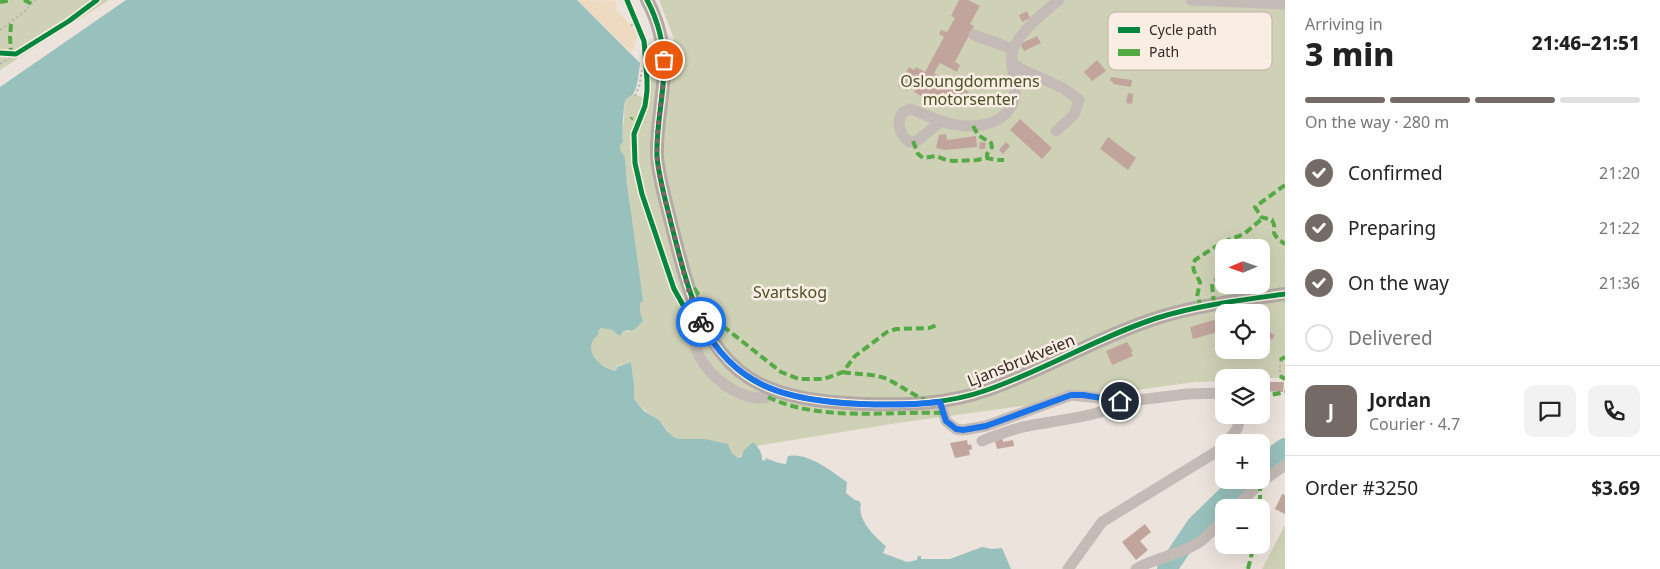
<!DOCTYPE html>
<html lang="en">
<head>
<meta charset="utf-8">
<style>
	:root { --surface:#fff; --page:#f2f2f2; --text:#222; --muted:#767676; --line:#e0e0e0; --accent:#756a65 }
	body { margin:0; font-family:"Noto Sans",sans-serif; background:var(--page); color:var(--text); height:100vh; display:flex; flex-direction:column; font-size:19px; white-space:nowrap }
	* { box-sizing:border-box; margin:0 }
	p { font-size:16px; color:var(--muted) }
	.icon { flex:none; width:28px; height:28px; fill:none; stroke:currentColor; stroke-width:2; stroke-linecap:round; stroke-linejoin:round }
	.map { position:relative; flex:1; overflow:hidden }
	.panel { display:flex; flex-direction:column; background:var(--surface); width:375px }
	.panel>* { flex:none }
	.needle { width:32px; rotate:268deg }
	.buttons { position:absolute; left:1215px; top:239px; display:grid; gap:10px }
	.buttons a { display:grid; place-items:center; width:55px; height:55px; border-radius:10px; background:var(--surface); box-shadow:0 5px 20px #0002; font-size:25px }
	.pin { position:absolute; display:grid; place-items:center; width:42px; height:42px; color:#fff; margin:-21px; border:2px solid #fff; border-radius:50%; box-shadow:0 1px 5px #0007 }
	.courier { position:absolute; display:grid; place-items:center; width:50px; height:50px; margin:-25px; border:4px solid #1a73e8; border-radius:50%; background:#fff; color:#222; box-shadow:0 1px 6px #0007 }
	.summary em { font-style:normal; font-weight:800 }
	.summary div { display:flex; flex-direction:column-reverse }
	.summary { display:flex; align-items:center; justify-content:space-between; height:85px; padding:0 20px }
	h1 { font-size:32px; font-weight:800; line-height:38px }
	.bar { display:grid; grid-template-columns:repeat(4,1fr); gap:8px 5px; align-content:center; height:60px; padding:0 20px }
	.bar i { height:6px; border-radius:4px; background:var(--line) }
	.bar .active { background:var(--accent) }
	.bar p { grid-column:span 4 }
	.line { display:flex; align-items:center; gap:12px; padding:0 20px; border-top:1px solid var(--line) }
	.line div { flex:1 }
	.round { display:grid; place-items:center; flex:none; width:52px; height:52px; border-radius:10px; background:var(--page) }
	ol { padding:0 20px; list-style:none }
	li { display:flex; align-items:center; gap:15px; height:55px }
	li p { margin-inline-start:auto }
	li .icon { padding:5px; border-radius:50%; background:var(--accent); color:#fff; stroke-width:4 }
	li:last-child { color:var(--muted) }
	li i { width:28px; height:28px; border:2px solid var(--line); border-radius:50% }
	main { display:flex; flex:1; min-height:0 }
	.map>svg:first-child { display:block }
</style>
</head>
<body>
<main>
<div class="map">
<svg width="1285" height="569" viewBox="0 0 1285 569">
	<rect width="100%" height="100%" fill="#ece4dc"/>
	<path fill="#cfd1b6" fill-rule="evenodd" d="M0 0H109L0 70Z
		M659 0H1285V377L1261 379V378H1224V381L1195 382 898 423 756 446 753 442 738 458 732 453 730 447C714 438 698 441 681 439 669 437 665 425 657 419 648 413 641 408 634 399V384L631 362 617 366 616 371C599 368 579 348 598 334L597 331 601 328 612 330 618 333 623 331 629 332 640 312 625 157 620 150V145L623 142C621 134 623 128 624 121 625 110 622 99 633 94L649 99 650 84 648 80 674 39ZM1224 248H1261V285H1224ZM1224 312H1261V350H1224Z
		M1285 525V569H1262Z"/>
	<path fill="#eedac0" d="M577 0 616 1V10L638 33 632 53Z"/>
	<path fill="#98c0bc" d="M126 0H577L640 63C639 71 638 88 633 94 630 97 627 97 625 102 623 109 622 135 623 142L620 145V150L625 157 627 183 643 301 640 303V312L643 321 634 330 623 331 620 336 612 330 601 328 598 331 599 334C580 348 599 368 616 371L617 367 631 362 634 384V399L644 411 659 420 667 431 674 437 680 439H705L728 444 732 453 738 458 741 457 744 450 753 442C758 447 763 453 762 460L766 461 765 458C771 460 780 464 786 464L788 456C808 452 831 471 847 482L846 493 855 500 859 501 861 504C857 519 874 536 886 546L883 553 907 562 917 560 918 556H921V559H950L982 547 992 549 1002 548 1011 569H0V87Z"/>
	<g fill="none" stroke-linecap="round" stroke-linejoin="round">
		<path stroke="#98c0bc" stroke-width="20" d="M1261 465 1285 448
			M1167 569 1196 526 1243 480"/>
	</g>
	<path fill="#c1a59d" d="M959 0H968L980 6 970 24 974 26 955 62 960 65 957 72 940 63 934 73 969 92 962 103 943 92 936 104 914 92 918 85 913 82 907 91 898 86 909 67 914 70 916 67 925 72 944 37 939 34 941 30 947 32 955 18 951 16Z
		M1027 11 1030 18 1022 22 1019 15Z
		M1037 36 1041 43 1024 51 1020 44Z
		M1097 60 1106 71 1092 81 1084 72Z
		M1111 77 1132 80 1131 87 1113 84V82L1110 81Z
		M1128 93 1133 94 1132 104 1126 103Z
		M1020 119 1052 148 1042 159 1010 130Z
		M946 134 947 140 976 136 977 147 945 150 936 148 939 135Z
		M1108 137 1136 158 1128 170 1100 149Z
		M980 142 986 143 985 149H979Z
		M1006 142 1010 146 1003 154 999 150Z
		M1224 317V330L1193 339 1190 327Z
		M1268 331 1275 335 1272 340 1265 336Z
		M1127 342 1133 351 1131 352 1133 356 1112 365 1106 351Z
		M1262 382H1284L1283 392 1262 391Z
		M1003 439V442L1013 440 1014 446 997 449 995 441Z
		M967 440 968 445 971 444 972 449 969 450 970 455 955 458 950 443Z
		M1282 494 1285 495V514L1275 509Z
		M1145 524 1151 532 1140 541 1148 550 1136 560 1122 542Z
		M1261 542H1265L1266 551 1259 554 1258 545H1261Z"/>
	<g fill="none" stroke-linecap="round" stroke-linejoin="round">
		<path stroke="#bdb4ae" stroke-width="2" stroke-dasharray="2.5 2.5" stroke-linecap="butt" d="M631 26 635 22
			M0 30 24 12 35 0
			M0 64 16 54
			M635 96 639 87 645 54
			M632 118 637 116
			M1280 360V376"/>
		<path stroke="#c4bbb6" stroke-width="11" d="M1191 0 1285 4
			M974 35 1013 49
			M1012 62 1021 69 1063 88 1079 100 1074 115 1056 131
			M941 121 917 141 909 142C900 135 896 123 902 113L910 109C926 114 940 123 957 125 983 129 1016 121 1015 88 1015 75 1008 59 1014 47 1022 31 1045 11 1059 0
			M700 318C677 351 727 398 760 398 767 398 772 395 778 392
			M940 401 946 421 956 429 963 430 986 426 1071 395 1130 401 1187 394 1224 393
			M982 441C993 436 1006 432 1019 428 1037 422 1112 417 1120 401
			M1227 442 1237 429 1241 415
			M1235 508 1260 483 1285 465
			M1068 569 1102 522 1224 447
			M1136 569C1156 557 1179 555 1198 543 1208 537 1216 526 1224 518"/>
		<path stroke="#b3aaa5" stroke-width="14" d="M647 0C661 26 666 56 663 85 661 109 656 133 657 157 659 178 665 198 670 219 675 239 680 259 686 279 717 382 766 400 867 404 908 405 948 404 987 390 1045 370 1098 337 1157 318 1198 305 1242 300 1285 294"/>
		<path stroke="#54aa44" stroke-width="4" stroke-dasharray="8 4" stroke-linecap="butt" d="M24 0 32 4
			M0 2 12 0
			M11 24 10 37 11 53
			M631 119 632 118
			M973 126 978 135 991 143 992 147 987 154V158
			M913 141 918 154 923 158 936 156 946 160 954 161 977 160 987 158 996 160H1004
			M1285 185 1255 207 1261 217 1272 220C1279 232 1266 231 1285 244
			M694 288 714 317 724 327 781 372 799 379H824L843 372 855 356 887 332 896 329 929 328 937 325
			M1214 304 1212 284 1224 272
			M1202 307 1197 297 1200 282 1194 271 1193 265 1195 260 1221 243 1244 234 1263 218
			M1280 360 1285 357
			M843 372C857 375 873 373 887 379 901 386 913 395 927 401
			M1280 376 1285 379
			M768 397C819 422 888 411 943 413
			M1261 397 1285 392
			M1260 483V508
			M1248 569 1254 545"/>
		<g stroke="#faede3" stroke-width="8">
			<path id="cycleway" d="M627 0 644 41 647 80V91L645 106 634 134 635 163 642 194 674 289 683 305 700 318
				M647 0C661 26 666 56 663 85 661 109 656 133 657 157 659 178 665 198 670 219 675 239 680 259 686 279 717 382 766 400 867 404 908 405 948 404 987 390 1045 370 1098 337 1157 318 1198 305 1242 300 1285 294
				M0 53 16 54 69 21 97 0"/>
		</g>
		<use href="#cycleway" stroke="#00873e" stroke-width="5"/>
	</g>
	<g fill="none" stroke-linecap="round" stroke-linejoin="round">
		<path stroke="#756a65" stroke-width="5" stroke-dasharray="0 9" d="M664 60C664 92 656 123 657 155 659 181 667 206 673 230 681 261 687 293 701 322"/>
		<path stroke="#1a73e8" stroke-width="6" d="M701 322C735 389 791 401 860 404 887 405 913 405 940 402L946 421 956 429 963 430 986 426 1071 395H1083L1120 401"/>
	</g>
	<g text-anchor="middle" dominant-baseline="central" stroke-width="5" stroke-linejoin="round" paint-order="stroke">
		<g font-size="16" fill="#485427" stroke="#faede3">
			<text x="970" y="81">Osloungdommens<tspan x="970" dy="18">motorsenter</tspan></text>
			<text x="790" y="292">Svartskog</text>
		</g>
		<g font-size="16" fill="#352825" stroke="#faede3">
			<text transform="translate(1021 360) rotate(-22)">Ljansbrukveien</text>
		</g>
	</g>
	<rect x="1108" y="12" width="164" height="58" rx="8" fill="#faede3" stroke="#bfb2aa" stroke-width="1"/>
	<rect x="1118" y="27" width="22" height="6" fill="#00873e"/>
	<rect x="1118" y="49" width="22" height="7" fill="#54aa44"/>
	<g font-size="14" fill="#352825">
		<text x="1149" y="35">Cycle path</text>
		<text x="1149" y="57">Path</text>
	</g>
</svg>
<div class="buttons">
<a><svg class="needle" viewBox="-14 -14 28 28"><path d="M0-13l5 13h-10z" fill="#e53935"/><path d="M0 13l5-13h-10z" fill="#767676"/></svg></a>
<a><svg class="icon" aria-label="locate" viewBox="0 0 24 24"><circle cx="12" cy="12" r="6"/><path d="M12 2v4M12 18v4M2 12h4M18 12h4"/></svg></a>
<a><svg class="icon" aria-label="layers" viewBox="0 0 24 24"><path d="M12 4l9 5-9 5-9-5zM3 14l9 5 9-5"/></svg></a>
<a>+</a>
<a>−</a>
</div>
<div class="pin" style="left:664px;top:60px;background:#ea580c"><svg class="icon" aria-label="bag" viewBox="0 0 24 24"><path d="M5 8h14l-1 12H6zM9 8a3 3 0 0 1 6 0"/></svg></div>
<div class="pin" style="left:1120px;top:401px;background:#1f2937"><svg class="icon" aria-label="home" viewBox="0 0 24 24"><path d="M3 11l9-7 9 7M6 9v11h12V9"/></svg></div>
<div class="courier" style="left:701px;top:322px"><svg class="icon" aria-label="bike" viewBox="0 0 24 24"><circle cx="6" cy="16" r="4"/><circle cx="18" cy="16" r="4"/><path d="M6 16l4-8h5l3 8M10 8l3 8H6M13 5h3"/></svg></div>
</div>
<section class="panel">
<div class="summary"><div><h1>3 min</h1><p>Arriving in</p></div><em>21:46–21:51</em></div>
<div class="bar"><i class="active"></i><i class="active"></i><i class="active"></i><i></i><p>On the way · 280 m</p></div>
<ol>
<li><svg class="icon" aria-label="check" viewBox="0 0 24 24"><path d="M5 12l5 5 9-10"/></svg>Confirmed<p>21:20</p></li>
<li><svg class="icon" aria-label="check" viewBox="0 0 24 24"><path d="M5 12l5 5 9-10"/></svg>Preparing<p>21:22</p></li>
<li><svg class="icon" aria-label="check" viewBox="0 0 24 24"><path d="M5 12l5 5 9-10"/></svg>On the way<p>21:36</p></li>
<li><i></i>Delivered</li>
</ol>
<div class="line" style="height:90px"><b class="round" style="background:var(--accent);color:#fff">J</b><div><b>Jordan</b><p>Courier · 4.7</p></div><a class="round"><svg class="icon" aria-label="chat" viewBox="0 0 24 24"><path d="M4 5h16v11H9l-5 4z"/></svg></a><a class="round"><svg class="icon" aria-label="phone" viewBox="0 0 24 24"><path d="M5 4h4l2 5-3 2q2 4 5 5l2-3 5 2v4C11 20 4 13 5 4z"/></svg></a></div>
<div class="line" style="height:65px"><div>Order #3250</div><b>$3.69</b></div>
</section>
</main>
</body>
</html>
